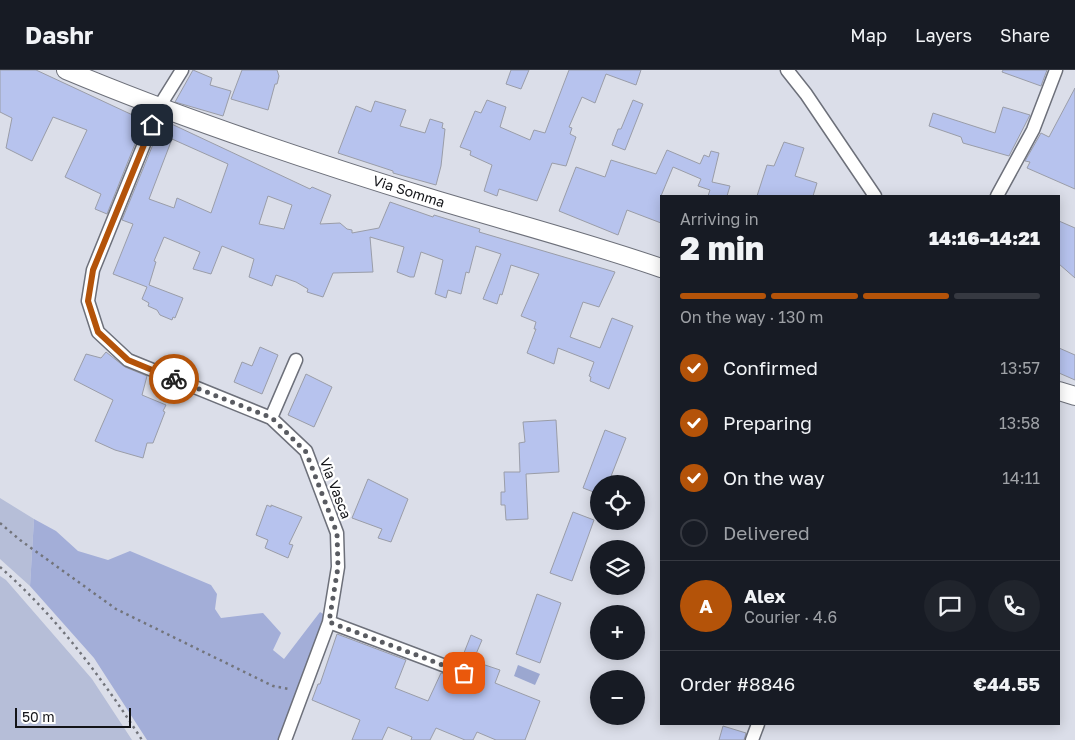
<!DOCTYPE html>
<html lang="en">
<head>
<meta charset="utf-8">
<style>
	:root { --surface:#171b24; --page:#20242c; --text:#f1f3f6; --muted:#9ea1a6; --line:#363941; --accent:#b45309 }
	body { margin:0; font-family:"Golos Text",sans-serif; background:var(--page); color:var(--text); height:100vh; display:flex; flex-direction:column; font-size:19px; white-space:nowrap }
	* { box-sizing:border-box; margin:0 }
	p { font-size:16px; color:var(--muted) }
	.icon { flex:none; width:28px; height:28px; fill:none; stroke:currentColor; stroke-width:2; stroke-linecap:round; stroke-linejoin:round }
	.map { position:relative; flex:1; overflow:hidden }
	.side { position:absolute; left:660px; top:125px; width:400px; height:530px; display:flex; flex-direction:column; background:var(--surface); border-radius:0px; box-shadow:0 2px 12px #0003 }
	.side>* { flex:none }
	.controls { position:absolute; left:590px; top:405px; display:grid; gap:10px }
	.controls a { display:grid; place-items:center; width:55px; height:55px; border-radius:50%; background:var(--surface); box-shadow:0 2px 12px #0003; font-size:25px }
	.scale { position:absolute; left:15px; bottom:12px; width:116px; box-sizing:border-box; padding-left:5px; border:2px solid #131418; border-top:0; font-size:14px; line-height:18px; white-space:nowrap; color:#131418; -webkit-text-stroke:4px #fff; paint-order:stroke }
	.pin { position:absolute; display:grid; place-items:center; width:42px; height:42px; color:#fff; margin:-21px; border-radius:10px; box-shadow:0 2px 8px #0006 }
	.courier { position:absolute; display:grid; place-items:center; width:50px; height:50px; margin:-25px; border:4px solid #b45309; border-radius:50%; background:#fff; color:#222; box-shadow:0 1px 6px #0007 }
	.summary em { font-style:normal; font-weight:800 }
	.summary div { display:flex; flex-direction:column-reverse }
	.summary { display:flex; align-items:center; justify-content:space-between; height:85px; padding:0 20px }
	h1 { font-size:32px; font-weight:800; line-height:38px }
	.bar { display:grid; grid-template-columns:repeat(4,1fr); gap:8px 5px; align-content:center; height:60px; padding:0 20px }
	.bar i { height:6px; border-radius:4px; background:var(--line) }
	.bar .active { background:var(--accent) }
	.bar p { grid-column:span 4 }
	.line { display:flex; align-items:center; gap:12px; padding:0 20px; border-top:1px solid var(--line) }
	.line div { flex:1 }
	.round { display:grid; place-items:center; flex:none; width:52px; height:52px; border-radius:26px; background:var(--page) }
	ol { padding:0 20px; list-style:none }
	li { display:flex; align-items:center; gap:15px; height:55px }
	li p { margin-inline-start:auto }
	li .icon { padding:5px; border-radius:50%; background:var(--accent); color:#fff; stroke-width:4 }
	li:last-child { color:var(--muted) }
	li i { width:28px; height:28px; border:2px solid var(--line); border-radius:50% }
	header { display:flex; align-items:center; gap:30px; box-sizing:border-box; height:70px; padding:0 25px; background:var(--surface); border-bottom:1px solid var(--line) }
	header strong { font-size:24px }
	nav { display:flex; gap:28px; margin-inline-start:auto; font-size:18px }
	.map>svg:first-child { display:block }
</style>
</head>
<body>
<header>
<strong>Dashr</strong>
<nav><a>Map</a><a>Layers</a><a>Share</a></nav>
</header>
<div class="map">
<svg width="1075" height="670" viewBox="0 0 1075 670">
	<rect width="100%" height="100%" fill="#dbdee9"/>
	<path fill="#b6bed8" d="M0 428 34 449 30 516 0 489Z
		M0 506 6 510 92 609 132 670H0Z"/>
	<path fill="#a3aed8" d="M34 449 56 461 78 481 108 490 130 481 211 515 217 524 215 539 221 548 263 543 281 563 273 580 284 589 320 542 328 547 294 638 278 670H147L94 588 30 516Z"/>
	<path fill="#9ba7d0" d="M518 595 540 604 535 615 514 606Z"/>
	<path fill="#b7c3ee" stroke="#9a9da8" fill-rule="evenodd" d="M0 0H36L139 48 143 54 107 144 95 139 101 124 65 107 87 60 53 47 32 91 6 78 12 48 0 42Z
		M193 0 212 8 210 15 231 21 223 46 175 32Z
		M242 0H277L279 6 277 14H275L268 40 231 29Z
		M511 0H529L521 19 506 14Z
		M569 0H641L636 15 606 4 595 33 582 27 569 57 572 58 570 64 576 67 566 96 552 93 537 131 499 119 497 126 484 121 492 95 470 85 471 81 460 77 475 41 481 43 487 30 506 37 500 57 530 70 534 60 545 63Z
		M1003 0H1047L1041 16 1002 2Z
		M1075 18V119L1027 98 1030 92 1025 91 1041 63 1049 67Z
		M633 30 643 34 625 80 612 75 618 59H621Z
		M375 31 406 40 400 56 425 63 430 49 443 53 442 58 445 59 441 96 436 115 393 103V101L338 83 356 36 371 42Z
		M1003 37 1030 45 1009 86 963 73 961 67 929 56 933 43 995 63Z
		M163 50 310 119 312 117 331 125 320 154 340 153 347 159 352 160V163L379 158 390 132 433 147 434 145 480 159 479 162 615 202 599 237 583 232 570 267 600 278 612 248 633 256 609 319 590 311 591 307 589 306 594 292 558 278 554 294 527 283 536 259H534L536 252 521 246 539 204 511 195 502 225 500 224 497 234 483 229 501 184 476 176 469 203 466 202 461 224 448 220 446 228 435 224 443 190 421 182 414 207H410L397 202 404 177 370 167 373 202 333 203 323 227 307 222 308 219 296 212 276 205 272 216 249 207 254 189 222 176 211 204 193 199 200 182 164 167 154 191 156 192 149 215 183 228 175 248 173 247 172 250 160 245 157 240 148 236 149 233 142 229 147 217 113 204 133 154 122 150ZM172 69 228 94 211 143 177 128 174 138 149 129ZM268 126 292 135 284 159 259 154Z
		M784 72 804 78 795 106 817 113 813 126H757L767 95 774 96Z
		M667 80 700 94 704 85 709 87 711 81 719 83 712 112 730 116 727 126H708L710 120 698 116 701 109 673 97 661 126V153L627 140 618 165 559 141 576 97 605 107 611 90 656 104Z
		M1059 151 1075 158V208L1059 194Z
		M260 277 278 285 262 324 234 312 242 292 252 296Z
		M1059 278 1075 285V310L1059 303Z
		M106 282 125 297 147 306 142 325 166 335 163 341 165 342 153 373H147L143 388 115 380 95 371 113 330 74 310 86 284 101 288Z
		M306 304 332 317 314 357 288 345Z
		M556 350 559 402 526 404 528 449 506 450 505 435H501V422H505L504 402H520L519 373 525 372 523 352Z
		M605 360 626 368 608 414H599V424L583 418Z
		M368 409 408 429 391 472 378 468 382 459 352 448Z
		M267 435 271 437V435L302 447 289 474 293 475 288 488 265 478 268 470 256 465Z
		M573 442 594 450 572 511 550 503Z
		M537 524 561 533 540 593 516 584Z
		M337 564 406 590 395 618 428 631 441 603 462 611 469 609 472 602 471 598 460 593 471 565 482 570 473 591 500 600 495 613 540 631 525 670H496L477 662 473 670H465L436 658 430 670H411L412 667 388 657 382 670H352L360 650 312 630 318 614H320Z
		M723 656 746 663 744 670H719Z"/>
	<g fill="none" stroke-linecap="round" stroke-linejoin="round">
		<g stroke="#6d707a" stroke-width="15">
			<path id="street" d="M182 0 159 37 93 200 88 231 98 262 128 290 271 348 306 381 337 463 338 497 329 552 285 670
				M787 0 806 24 875 126
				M997 126 1033 60 1056 0
				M271 348 296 290
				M329 552 464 603
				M752 670 758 654"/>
		</g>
		<g stroke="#6d707a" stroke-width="20">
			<path id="secondary" d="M66 0C185 50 309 91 433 129 509 152 586 172 661 198
				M1059 321 1075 326"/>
		</g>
		<path stroke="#72747b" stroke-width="2.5" stroke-dasharray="2.5 4" stroke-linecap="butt" d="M0 453 20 470 116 539 273 616 289 619
			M0 497C56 546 102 608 142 670"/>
		<use href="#street" stroke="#fff" stroke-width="12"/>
		<use href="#secondary" stroke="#fff" stroke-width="18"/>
	</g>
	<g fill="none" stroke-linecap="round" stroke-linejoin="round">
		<path stroke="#595b61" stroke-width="5" stroke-dasharray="0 9" d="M174 309 272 348 306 382 337 463 338 497 329 552 464 603"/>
		<path stroke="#b45309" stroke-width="6" d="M152 55 93 200 88 231 98 262 128 290 174 309"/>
	</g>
	<g text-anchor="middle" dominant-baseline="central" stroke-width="4.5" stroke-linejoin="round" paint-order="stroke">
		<g font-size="14" fill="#131418" stroke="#fff">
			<text transform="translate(409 121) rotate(18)">Via Somma</text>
			<text transform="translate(336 418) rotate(69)">Via Vasca</text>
		</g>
	</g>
</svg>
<div class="controls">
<a><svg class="icon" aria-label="locate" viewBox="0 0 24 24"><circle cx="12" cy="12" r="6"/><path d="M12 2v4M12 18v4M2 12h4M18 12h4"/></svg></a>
<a><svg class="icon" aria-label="layers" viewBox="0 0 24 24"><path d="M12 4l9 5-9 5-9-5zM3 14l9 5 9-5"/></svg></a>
<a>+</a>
<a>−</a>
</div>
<div class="scale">50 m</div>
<div class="pin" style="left:464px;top:603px;background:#ea580c"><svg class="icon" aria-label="bag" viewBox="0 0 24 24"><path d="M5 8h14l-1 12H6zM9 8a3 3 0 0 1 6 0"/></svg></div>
<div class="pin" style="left:152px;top:55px;background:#1f2937"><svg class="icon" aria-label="home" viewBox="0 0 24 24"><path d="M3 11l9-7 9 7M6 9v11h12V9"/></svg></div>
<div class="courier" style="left:174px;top:309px"><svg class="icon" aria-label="bike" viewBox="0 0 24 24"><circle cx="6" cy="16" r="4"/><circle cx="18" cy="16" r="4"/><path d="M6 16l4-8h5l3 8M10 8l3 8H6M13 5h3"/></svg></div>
<section class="side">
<div class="summary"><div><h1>2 min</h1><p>Arriving in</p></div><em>14:16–14:21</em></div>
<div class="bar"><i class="active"></i><i class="active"></i><i class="active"></i><i></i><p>On the way · 130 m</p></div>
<ol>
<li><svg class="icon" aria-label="check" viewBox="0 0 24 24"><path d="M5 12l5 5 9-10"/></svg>Confirmed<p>13:57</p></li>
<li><svg class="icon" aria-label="check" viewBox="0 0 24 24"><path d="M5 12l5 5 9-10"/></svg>Preparing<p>13:58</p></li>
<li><svg class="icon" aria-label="check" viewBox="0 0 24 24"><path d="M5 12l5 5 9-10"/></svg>On the way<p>14:11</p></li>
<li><i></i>Delivered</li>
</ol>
<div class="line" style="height:90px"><b class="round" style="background:var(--accent);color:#fff">A</b><div><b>Alex</b><p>Courier · 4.6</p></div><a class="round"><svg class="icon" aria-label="chat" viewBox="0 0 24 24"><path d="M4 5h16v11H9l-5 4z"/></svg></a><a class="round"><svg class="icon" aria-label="phone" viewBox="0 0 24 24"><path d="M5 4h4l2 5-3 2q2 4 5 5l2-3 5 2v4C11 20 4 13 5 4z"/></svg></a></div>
<div class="line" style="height:65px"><div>Order #8846</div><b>€44.55</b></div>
</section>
</div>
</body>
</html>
